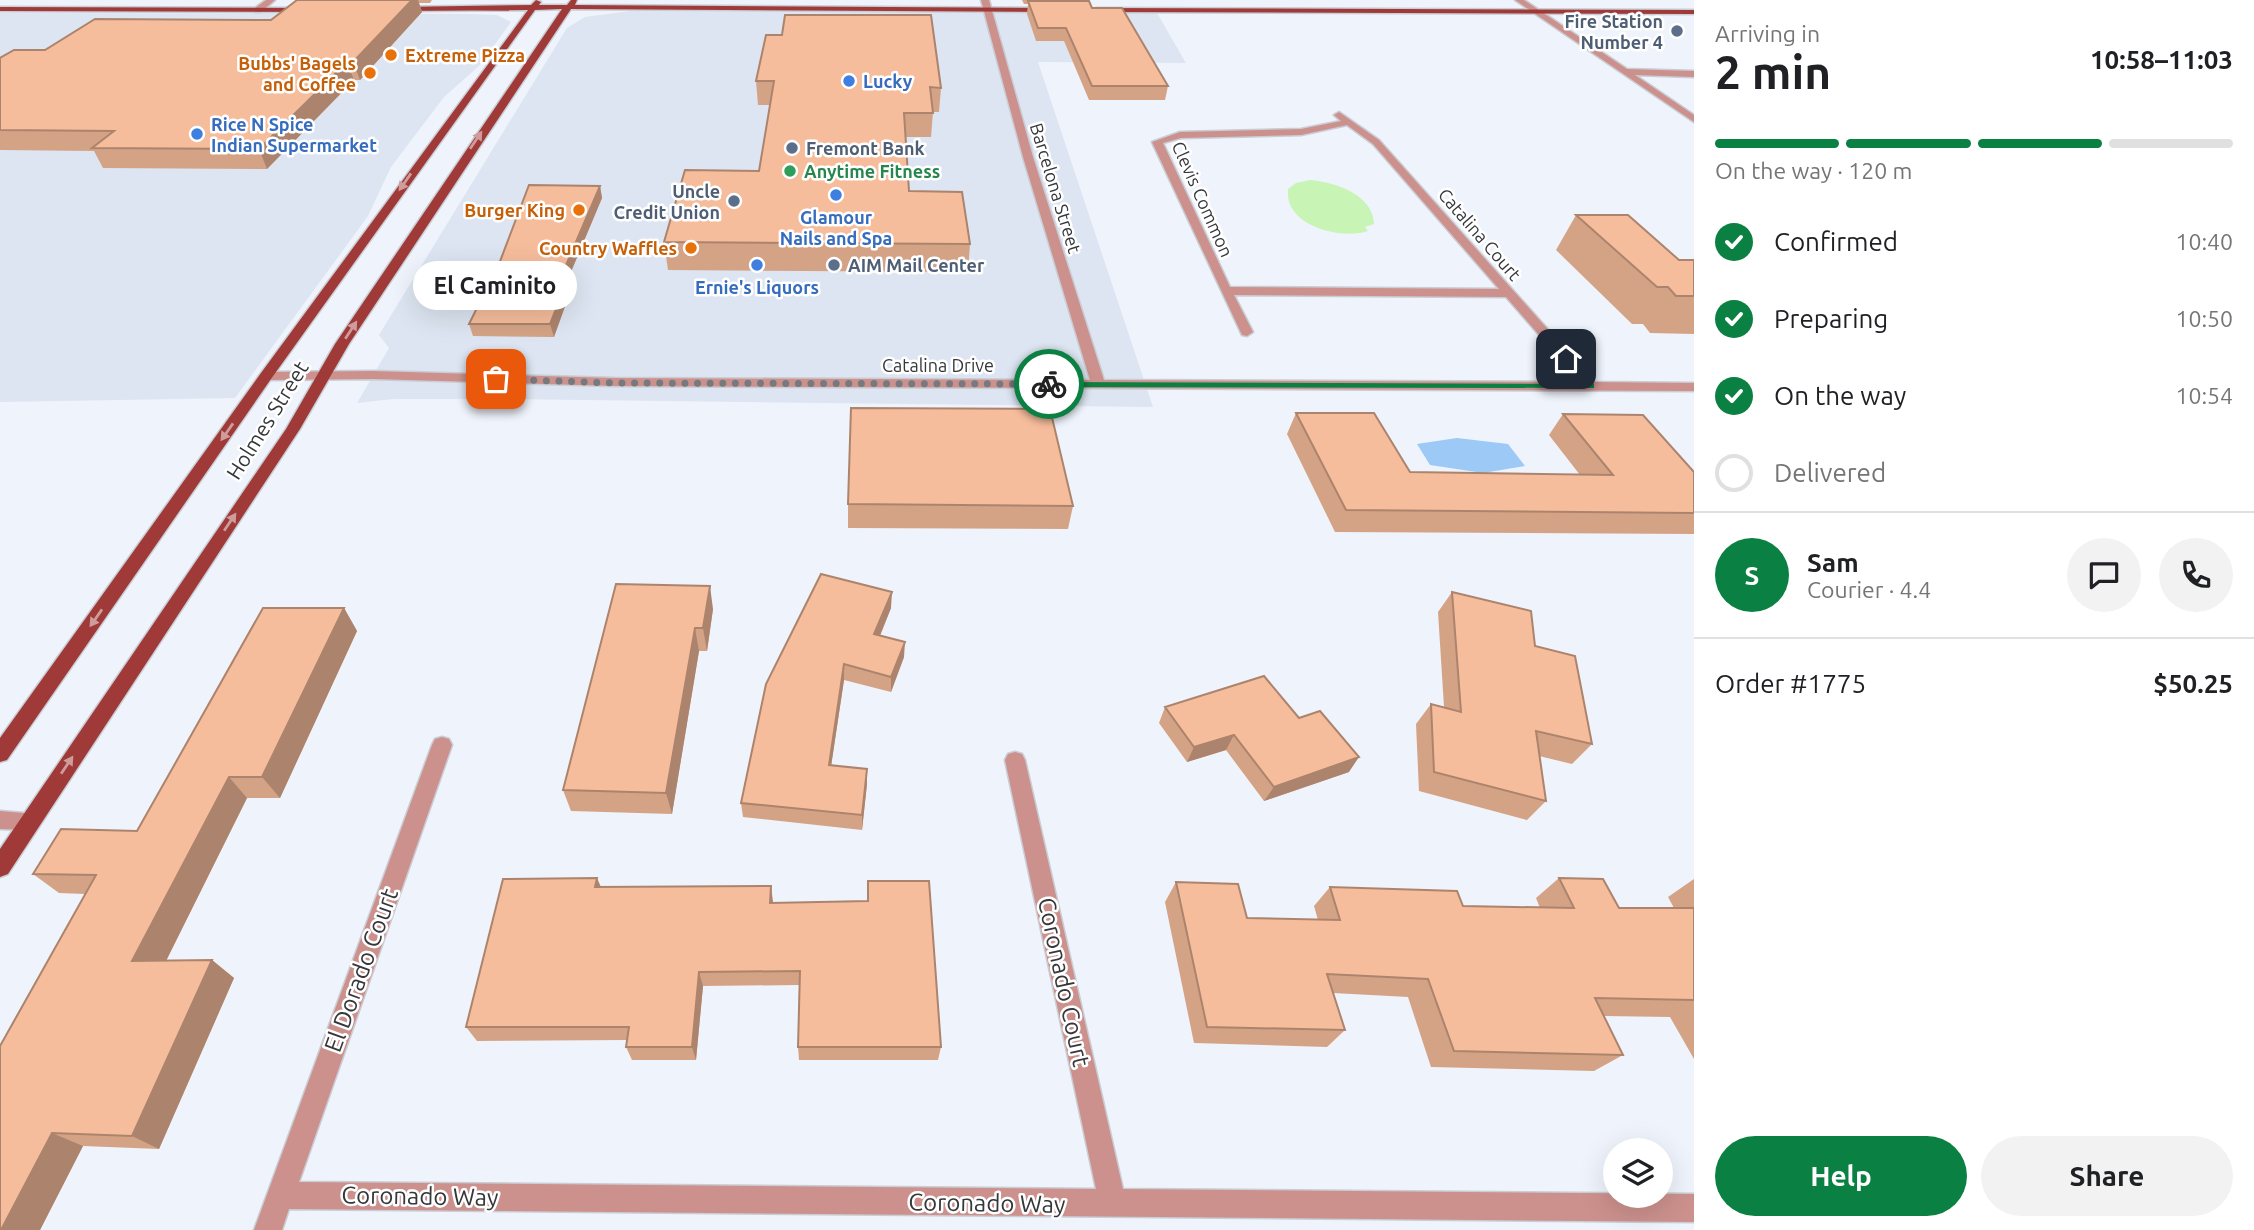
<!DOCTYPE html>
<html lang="en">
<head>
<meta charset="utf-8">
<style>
	:root { --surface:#fff; --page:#f2f2f2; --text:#202124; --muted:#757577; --line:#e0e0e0; --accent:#0b8043 }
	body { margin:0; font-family:Ubuntu,sans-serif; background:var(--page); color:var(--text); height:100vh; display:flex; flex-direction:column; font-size:26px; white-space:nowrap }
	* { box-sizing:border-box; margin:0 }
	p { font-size:23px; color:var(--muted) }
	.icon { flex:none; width:38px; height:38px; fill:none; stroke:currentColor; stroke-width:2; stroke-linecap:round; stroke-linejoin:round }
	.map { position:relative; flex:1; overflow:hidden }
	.side { display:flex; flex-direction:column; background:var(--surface); width:560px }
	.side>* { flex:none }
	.fabs { position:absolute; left:1603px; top:1138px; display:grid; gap:14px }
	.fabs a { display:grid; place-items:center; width:70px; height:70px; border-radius:50%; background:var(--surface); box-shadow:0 7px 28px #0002; font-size:35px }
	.pin { position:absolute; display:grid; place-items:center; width:60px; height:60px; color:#fff; margin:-30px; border-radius:14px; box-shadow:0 4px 10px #0006 }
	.courier { position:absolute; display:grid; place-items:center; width:70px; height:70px; margin:-35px; border:5px solid #0b8043; border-radius:50%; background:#fff; color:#222; box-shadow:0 2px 9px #0007 }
	.bubble { position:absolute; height:49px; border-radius:24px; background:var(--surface); box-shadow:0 7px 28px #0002; font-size:23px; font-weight:600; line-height:49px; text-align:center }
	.overview em { font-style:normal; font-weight:600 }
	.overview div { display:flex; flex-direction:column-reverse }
	.overview { display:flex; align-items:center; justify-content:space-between; height:119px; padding:0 21px }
	h1 { font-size:46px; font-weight:600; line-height:52px }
	.bar { display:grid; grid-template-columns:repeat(4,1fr); gap:10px 7px; align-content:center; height:84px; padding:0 21px }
	.bar i { height:9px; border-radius:5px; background:var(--line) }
	.bar .selected { background:var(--accent) }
	.bar p { grid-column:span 4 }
	.line { display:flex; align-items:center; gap:18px; padding:0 21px; border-top:2px solid var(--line) }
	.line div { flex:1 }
	.round { display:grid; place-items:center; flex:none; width:74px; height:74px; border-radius:37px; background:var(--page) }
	ol { padding:0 21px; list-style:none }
	li { display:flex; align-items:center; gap:21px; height:77px }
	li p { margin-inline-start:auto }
	li .icon { padding:7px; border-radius:50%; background:var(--accent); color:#fff; stroke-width:4 }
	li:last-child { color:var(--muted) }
	li i { width:38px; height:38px; border:4px solid var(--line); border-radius:50% }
	.action { display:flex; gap:14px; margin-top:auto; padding:14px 21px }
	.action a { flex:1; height:80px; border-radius:42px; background:var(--accent); color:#fff; font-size:28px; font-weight:600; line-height:80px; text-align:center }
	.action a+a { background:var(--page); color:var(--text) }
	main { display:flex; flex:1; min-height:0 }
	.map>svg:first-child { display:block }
</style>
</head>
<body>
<main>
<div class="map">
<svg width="1694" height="1230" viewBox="0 0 1694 1230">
	<rect width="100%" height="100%" fill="#eff3fb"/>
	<path fill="#dce5f1" d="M630 11 1157 13 1186 63 1038 62 1153 407 503 399H393L357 403 389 348 379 335 567 28 585 17Z
		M0 13 467 14 497 15 511 22 479 66 444 97 391 167 368 216 235 398 0 402Z"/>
	<path fill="#c8f4b5" d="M1310 180C1334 182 1373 194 1374 224L1365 227 1368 231C1340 240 1284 226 1288 189L1296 183Z"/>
	<path fill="#9cc9f6" d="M1457 438 1508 444 1525 466 1483 473 1430 465 1417 444Z"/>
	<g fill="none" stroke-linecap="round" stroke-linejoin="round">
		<g stroke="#cacdd4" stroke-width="3">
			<path id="minor" d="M266 0H275L261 12H255V8Z
				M981 0H989L1033 157 1104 380 1580 382 1506 297 1234 295 1253 332 1247 336 1242 335 1152 142 1180 132 1301 129 1341 121 1334 115 1339 112 1379 140 1595 382 1694 383V391L615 386 373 379 266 380 259 376 266 372 373 371 615 378 1090 380 1023 157ZM1347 125 1373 144 1499 289 1230 287 1163 143 1181 138 1301 135Z
				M1515 0H1524L1627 69 1694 71V77L1635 75 1694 115V122Z
				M442 737 449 739 452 745 299 1182 1096 1189 1005 760 1008 754 1015 752 1022 754 1025 760 1123 1189 1694 1194V1222L289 1209 282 1230H254L432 745 435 739Z
				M0 811 36 814 39 821 36 828 29 830 0 829Z"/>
		</g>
		<g stroke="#cacdd4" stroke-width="3">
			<path id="major" d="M536 0 541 2 539 5H567L571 0H577L575 5 1050 8 1054 10 1050 12 571 9 349 344 300 429 8 874 0 877V849L286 429 335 344 562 9 535 10 271 379 7 760 0 762V738L261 373 528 10 399 11 395 9 399 7 531 5Z
				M0 7 308 8 312 10 308 12 0 11Z
				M1096 8 1694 10V14L1099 12Z"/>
		</g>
		<use href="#minor" fill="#cc918d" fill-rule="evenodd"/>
		<use href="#major" fill="#9f3a39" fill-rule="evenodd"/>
	</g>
	<path fill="#d4a386" d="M297 0H432L430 3H419L422 12 360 80H354L267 169 103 168 94 151 0 150V58L45 50 271 20Z
		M1022 0H1083V1L1092 8 1168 86 1165 100H1089L1064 41H1036L1027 14 1028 4H1024Z
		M756 81 941 88 939 112H933L931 137H906L909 191 970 244 968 272 668 270 664 242 759 171 770 105H758Z
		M600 186 602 198 565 286 568 298 554 337 473 336 469 324Z
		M1576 215 1679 260H1694V334L1650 333 1643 324H1632L1556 250Z
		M1296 413 1410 472 1580 475 1549 435 1563 414 1694 472V534L1335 532 1287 434Z
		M848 504 1073 506 1068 529 848 528Z
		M616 584 713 609 707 651H699L672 814 571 811 563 790Z
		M1452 592 1535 646 1592 744 1572 764 1539 756 1546 801 1527 820 1419 791 1416 724 1431 704 1444 707 1438 612Z
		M344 608 357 631 280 798H247L166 961 212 960 234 978 159 1149 83 1146 40 1230H0L85 894 59 893 33 874 137 831Z
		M891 608 880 636 904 657 891 692 844 680 831 766 867 769V784L862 830 743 817 741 803 766 684Z
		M1165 707 1299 718 1349 772 1264 801 1226 750 1187 762 1159 723Z
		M1559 878 1619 908H1674L1668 897 1694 879V1059L1670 1017 1604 1016 1623 1055 1594 1071 1431 1067 1408 997 1333 993 1345 1030 1327 1047 1194 1043 1165 902 1176 882 1247 918 1318 920 1314 906 1330 887 1463 906 1540 908 1536 898Z
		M868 881 941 1047 938 1060H799L798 1047 799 985 703 986 696 1060H632L626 1047 627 1040 477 1041 466 1027 601 887 773 903 867 901Z"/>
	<path fill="#ac846d" d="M412 0H418L422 12 360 80 353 62Z
		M347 62 354 80 267 169 259 149Z
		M600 186 602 198 565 286 568 298 554 337 550 324 557 286Z
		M710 586 713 609 707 651 703 628Z
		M892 592 891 608 874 650V634Z
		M344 608 357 631 280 798 262 777Z
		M695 628 699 651 672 814 666 793Z
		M905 642 904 657 891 692V677Z
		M844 664V680L829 780V765Z
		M1234 735 1226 750 1187 762 1194 747Z
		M1359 757 1349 772 1264 801 1274 787Z
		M867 769V784L862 830V815Z
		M229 777 247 798 157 979 132 961Z
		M597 878 604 894 595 887Z
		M771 886 773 902 772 919 770 903Z
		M212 960 234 978 159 1149 132 1136Z
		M699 972 703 986 696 1060 692 1047Z
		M52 1133 83 1146 40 1230H1Z"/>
	<path fill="#f6bd9c" stroke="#ac846d" stroke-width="2" d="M297 0H412L353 62H347L259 149 92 148 114 131 0 130V58L14 50H45L95 19 271 20Z
		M1028 1H1089L1092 8H1122L1168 86H1092L1066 28H1038Z
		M785 15H931L941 88 930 87 933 113H904L909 191 962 192 970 244 664 242 685 170 759 171 774 81H756L766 35H782Z
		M529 185 600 186 557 286H565L550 324H469L499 264Z
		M1576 215H1628L1679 260H1694V296H1676L1668 287H1657Z
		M851 408 1050 409 1073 506 848 504Z
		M1296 413H1374L1410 472 1613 475 1563 414 1643 415 1694 472V513L1346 510Z
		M821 574 892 592 874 634 905 642 891 677 844 664 829 765 867 769 862 815 741 803 766 684Z
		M616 584 710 586 703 628H695L666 793 563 790Z
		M1452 592 1531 611 1535 646 1575 656 1592 744 1536 731 1546 801 1434 772 1431 704 1461 712Z
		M263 608H344L262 777H229L132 961 212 960 132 1136 52 1133 1 1230H0V1046L96 875 33 874 61 829 137 831Z
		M1264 676 1299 718 1320 711 1359 757 1274 787 1234 735 1194 747 1165 707Z
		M597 878 595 887 771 886 770 903 868 901V881H929L941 1047H798L800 971 699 972 692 1047H626L629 1027H466L503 879Z
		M1559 878 1603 879 1619 908H1694V1000L1595 998 1623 1055 1454 1051 1428 979 1327 974 1345 1030 1207 1027 1176 882 1238 884 1247 918 1340 920 1330 887 1457 891 1463 906 1574 908Z"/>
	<defs><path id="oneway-solid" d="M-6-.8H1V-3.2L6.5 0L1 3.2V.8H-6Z" transform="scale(1.75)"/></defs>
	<g fill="#cf9c9c">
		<use href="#oneway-solid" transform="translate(476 140) rotate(-56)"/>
		<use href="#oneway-solid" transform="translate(405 182) rotate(125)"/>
		<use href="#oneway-solid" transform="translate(351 330) rotate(-57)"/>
		<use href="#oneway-solid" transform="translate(227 432) rotate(125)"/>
		<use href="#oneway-solid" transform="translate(230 522) rotate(-56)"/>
		<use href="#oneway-solid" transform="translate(96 618) rotate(125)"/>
		<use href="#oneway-solid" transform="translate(67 765) rotate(-56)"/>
	</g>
	<path fill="#0b8043" d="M1562 357H1569L1594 384V388L1049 387 1044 384 1049 382 1584 384 1562 361Z"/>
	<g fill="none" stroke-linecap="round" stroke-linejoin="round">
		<path stroke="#76797e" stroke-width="7" stroke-dasharray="0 12.6" d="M496 379 615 383 1049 384"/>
	</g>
	<g fill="#5c6f8a" stroke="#fff" stroke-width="2.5">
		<circle cx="1677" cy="31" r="7"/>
		<circle cx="792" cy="148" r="7"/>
		<circle cx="734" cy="201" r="7"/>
		<circle cx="834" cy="265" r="7"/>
	</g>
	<g fill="#e8710a" stroke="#fff" stroke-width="2.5">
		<circle cx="391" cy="55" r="7"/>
		<circle cx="370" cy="73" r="7"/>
		<circle cx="579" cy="210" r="7"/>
		<circle cx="691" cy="248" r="7"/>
	</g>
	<g fill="#3f7fe0" stroke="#fff" stroke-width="2.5">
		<circle cx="849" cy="81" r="7"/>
		<circle cx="197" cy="134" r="7"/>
		<circle cx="836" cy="195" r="7"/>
		<circle cx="757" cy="265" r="7"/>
	</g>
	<circle fill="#2e9e5b" stroke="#fff" stroke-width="2.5" cx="790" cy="171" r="7"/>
	<g text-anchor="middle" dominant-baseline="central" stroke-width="5" stroke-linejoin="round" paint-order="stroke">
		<g font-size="18" font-weight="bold" fill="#4e5e75" stroke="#fff" text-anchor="end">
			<text x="1663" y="21">Fire Station<tspan x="1663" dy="21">Number 4</tspan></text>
			<text x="806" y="148" text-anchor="start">Fremont Bank</text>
			<text x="720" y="191">Uncle<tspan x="720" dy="21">Credit Union</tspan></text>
			<text x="848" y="265" text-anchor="start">AIM Mail Center</text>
		</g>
		<g font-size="18" font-weight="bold" fill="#c56008" stroke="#fff" text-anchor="end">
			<text x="405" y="55" text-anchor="start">Extreme Pizza</text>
			<text x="356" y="63">Bubbs' Bagels<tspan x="356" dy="21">and Coffee</tspan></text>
			<text x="565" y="210">Burger King</text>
			<text x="677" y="248">Country Waffles</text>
		</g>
		<g font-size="18" font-weight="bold" fill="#366cbe" stroke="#fff" text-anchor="start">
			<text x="863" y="81">Lucky</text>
			<text x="211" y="124">Rice N Spice<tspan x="211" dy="21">Indian Supermarket</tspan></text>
			<text x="836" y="217" text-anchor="middle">Glamour<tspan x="836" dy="21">Nails and Spa</tspan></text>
			<text x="757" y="287" text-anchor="middle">Ernie's Liquors</text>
		</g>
		<g font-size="18" font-weight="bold" fill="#27864d" stroke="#fff" text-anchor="start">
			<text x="804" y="171">Anytime Fitness</text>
		</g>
		<g font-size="18" fill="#35373a" stroke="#fff">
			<text transform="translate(1056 188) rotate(73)">Barcelona Street</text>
			<text transform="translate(1203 199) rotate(66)">Clevis Common</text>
			<text transform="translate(1480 234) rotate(49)">Catalina Court</text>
			<text x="938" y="365">Catalina Drive</text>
		</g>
		<g font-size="21" fill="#35373a" stroke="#fff">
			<text transform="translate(267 420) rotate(-58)">Holmes Street</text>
		</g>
		<g font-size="24" fill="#35373a" stroke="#fff">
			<text transform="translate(361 970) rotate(-70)">El Dorado Court</text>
			<text transform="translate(1064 982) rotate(78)">Coronado Court</text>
			<text transform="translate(420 1196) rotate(1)">Coronado Way</text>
			<text transform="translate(987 1203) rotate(1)">Coronado Way</text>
		</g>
	</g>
</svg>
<div class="fabs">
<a><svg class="icon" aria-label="layers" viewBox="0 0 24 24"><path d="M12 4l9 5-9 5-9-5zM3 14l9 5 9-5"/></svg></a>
</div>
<div class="pin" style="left:496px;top:379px;background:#ea580c"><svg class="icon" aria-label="bag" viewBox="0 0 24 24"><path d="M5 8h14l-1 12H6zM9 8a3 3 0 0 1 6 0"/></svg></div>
<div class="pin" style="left:1566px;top:359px;background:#1f2937"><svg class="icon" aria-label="home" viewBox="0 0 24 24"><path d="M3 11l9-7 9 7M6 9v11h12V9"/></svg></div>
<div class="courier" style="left:1049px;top:384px"><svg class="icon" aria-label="bike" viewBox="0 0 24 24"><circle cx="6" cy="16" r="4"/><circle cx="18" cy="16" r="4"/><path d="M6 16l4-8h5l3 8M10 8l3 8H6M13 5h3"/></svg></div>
<div class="bubble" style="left:413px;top:261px;width:164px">El Caminito</div>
</div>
<section class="side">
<div class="overview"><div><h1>2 min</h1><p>Arriving in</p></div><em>10:58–11:03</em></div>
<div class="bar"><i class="selected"></i><i class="selected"></i><i class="selected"></i><i></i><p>On the way · 120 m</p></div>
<ol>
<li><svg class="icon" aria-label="check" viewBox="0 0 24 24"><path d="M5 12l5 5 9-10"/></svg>Confirmed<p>10:40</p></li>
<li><svg class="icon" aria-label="check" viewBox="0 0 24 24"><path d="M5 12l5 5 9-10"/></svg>Preparing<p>10:50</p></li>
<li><svg class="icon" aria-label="check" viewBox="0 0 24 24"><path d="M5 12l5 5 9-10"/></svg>On the way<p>10:54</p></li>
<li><i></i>Delivered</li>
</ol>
<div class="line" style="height:126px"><b class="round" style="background:var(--accent);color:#fff">S</b><div><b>Sam</b><p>Courier · 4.4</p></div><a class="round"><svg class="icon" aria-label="chat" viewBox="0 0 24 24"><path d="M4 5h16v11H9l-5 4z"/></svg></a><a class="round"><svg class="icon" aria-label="phone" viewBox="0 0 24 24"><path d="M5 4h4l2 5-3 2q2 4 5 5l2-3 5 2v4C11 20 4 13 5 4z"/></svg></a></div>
<div class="line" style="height:91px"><div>Order #1775</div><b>$50.25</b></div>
<div class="action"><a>Help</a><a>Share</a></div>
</section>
</main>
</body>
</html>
